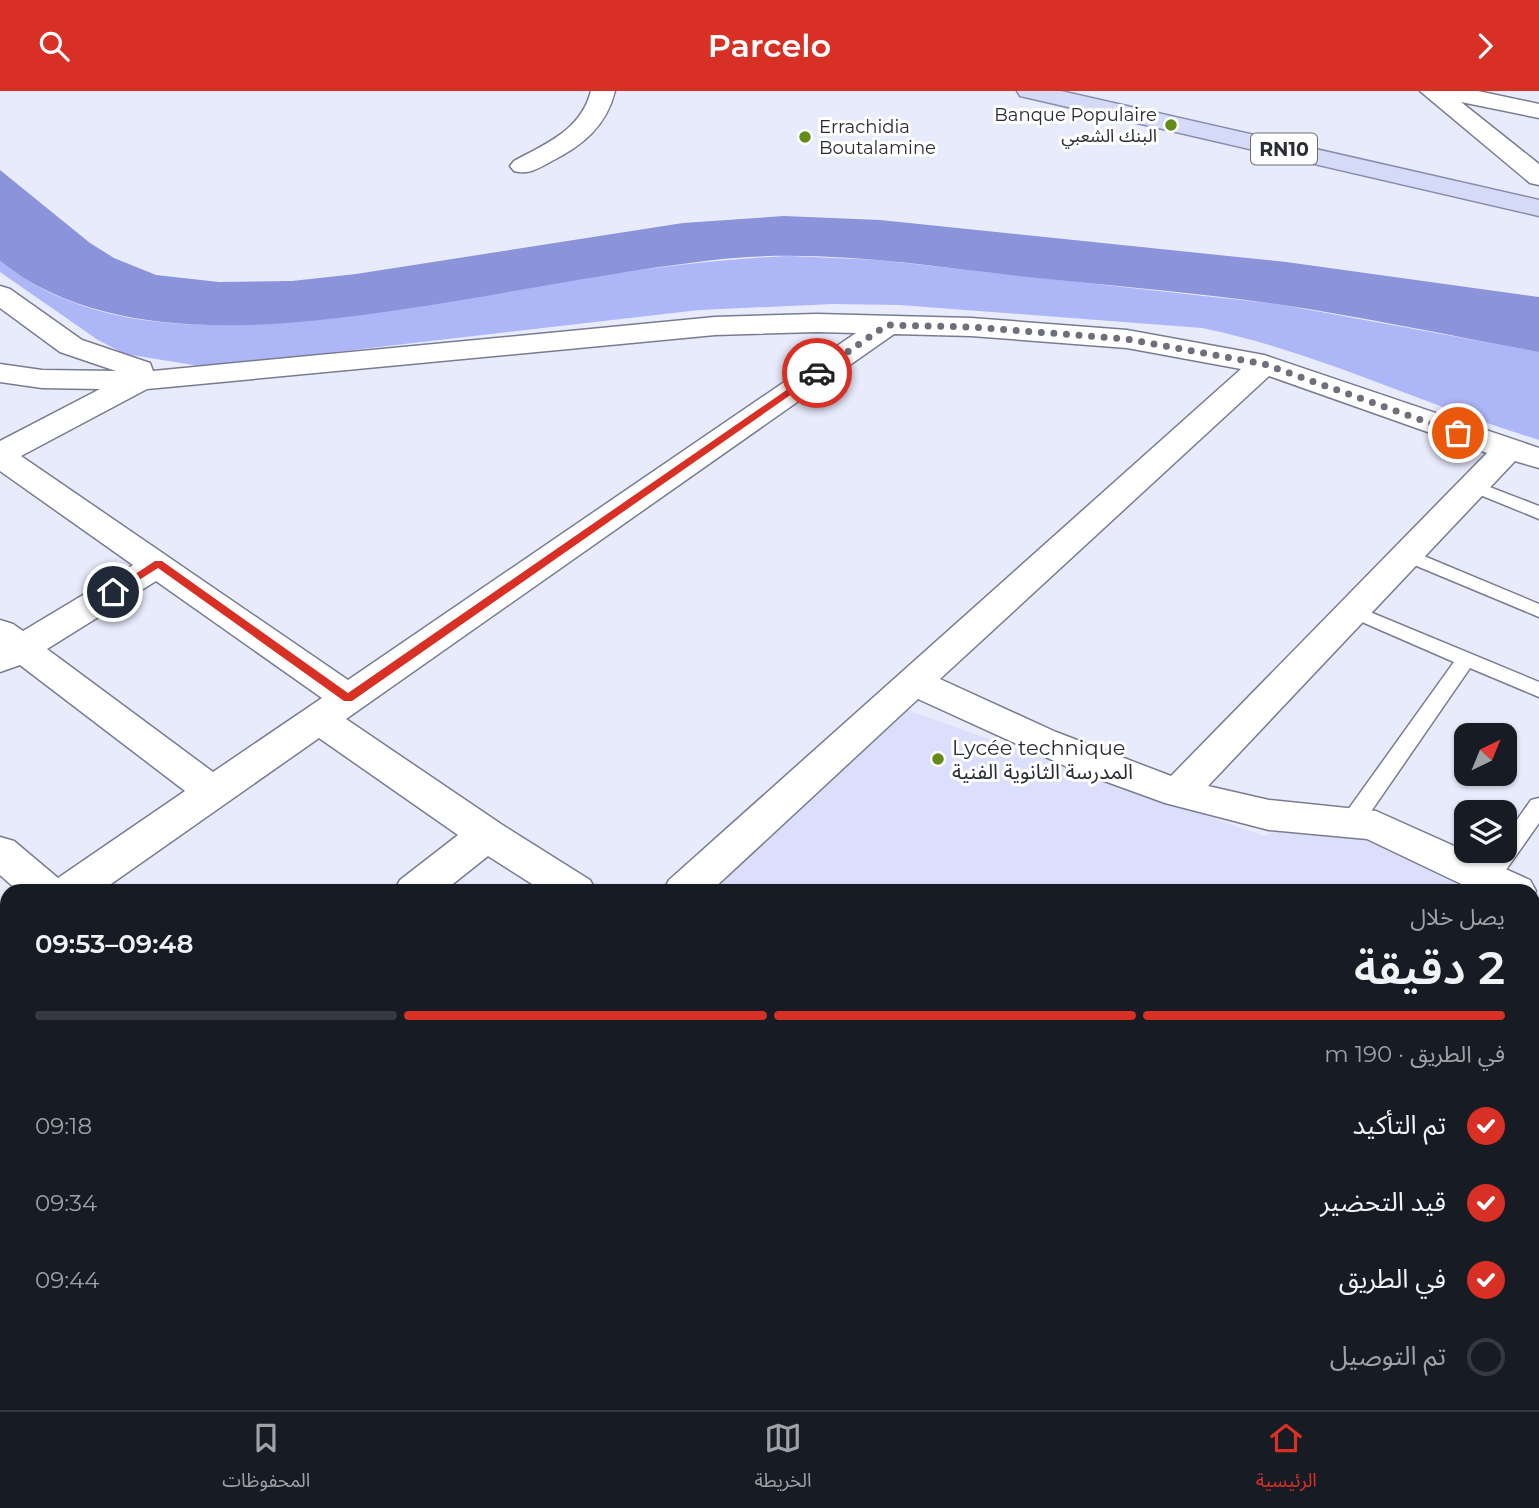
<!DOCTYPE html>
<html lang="ar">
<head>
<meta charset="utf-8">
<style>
	:root { --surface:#171b24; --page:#242831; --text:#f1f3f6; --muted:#9ea1a6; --line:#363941; --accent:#d93025 }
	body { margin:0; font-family:Montserrat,"Noto Sans Arabic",sans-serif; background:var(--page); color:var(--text); direction:rtl; height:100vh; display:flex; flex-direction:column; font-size:26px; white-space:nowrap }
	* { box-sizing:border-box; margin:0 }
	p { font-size:23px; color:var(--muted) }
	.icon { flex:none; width:38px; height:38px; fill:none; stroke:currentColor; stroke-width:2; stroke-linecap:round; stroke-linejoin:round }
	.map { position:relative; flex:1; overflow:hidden; direction:ltr }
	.sheet { position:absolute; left:0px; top:793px; width:1540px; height:527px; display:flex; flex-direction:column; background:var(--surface); border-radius:21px 21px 0 0; box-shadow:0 2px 5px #0004; direction:rtl }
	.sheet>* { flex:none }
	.needle { width:46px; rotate:43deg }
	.fabs { position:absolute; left:1454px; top:632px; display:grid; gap:14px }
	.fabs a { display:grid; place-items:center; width:63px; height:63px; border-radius:14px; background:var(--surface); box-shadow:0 2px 5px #0004; font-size:35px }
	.pin { position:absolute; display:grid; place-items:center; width:60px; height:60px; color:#fff; margin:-30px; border:4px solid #fff; border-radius:50%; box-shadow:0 2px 7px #0007 }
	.courier { position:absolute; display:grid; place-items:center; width:70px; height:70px; margin:-35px; border:5px solid #d93025; border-radius:50%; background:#fff; color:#222; box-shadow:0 2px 9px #0007 }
	.headline em { font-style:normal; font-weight:600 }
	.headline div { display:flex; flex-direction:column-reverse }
	.headline { display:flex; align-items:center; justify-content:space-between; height:119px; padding:0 35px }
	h1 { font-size:46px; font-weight:600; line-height:52px }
	.bar { display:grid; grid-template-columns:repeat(4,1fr); gap:10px 7px; align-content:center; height:84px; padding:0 35px }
	.bar i { height:9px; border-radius:5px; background:var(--line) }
	.bar .on { background:var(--accent) }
	.bar p { grid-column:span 4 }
	ol { padding:0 35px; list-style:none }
	li { display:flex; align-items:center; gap:21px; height:77px }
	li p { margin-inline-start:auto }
	li .icon { padding:7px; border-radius:50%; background:var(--accent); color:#fff; stroke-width:4 }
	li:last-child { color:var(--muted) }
	li i { width:38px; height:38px; border:4px solid var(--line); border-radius:50% }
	header { display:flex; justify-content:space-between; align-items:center; height:91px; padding:0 35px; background:var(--accent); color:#fff; font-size:32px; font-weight:600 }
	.tab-bar { display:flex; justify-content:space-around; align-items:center; height:98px; border-top:2px solid var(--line); background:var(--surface); font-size:19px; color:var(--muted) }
	.tab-bar a { display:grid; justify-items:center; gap:4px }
	.tab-bar .on { color:var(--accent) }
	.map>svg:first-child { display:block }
</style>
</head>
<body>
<header><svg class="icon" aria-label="forward" viewBox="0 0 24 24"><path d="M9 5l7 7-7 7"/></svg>Parcelo<svg class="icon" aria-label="search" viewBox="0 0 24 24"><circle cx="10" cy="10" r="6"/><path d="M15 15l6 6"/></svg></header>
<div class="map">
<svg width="1539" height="1319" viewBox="0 0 1539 1319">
	<rect width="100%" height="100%" fill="#e8ebfc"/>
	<path fill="#dbdffc" d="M893 614 1264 745 1320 722 1470 800H679Z
		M1533 832 1539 835V1319H82L90 1312H1533Z"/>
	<path fill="#adb6f6" d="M788 165 878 169 1277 213 1539 261V349C1426 315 1319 261 1202 237L900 214 833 213 699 219 206 276 125 263 98 249 0 181V170C127 273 325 226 473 204 578 188 682 170 788 165Z"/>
	<path fill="#8b93da" d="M0 79 90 152 114 167 156 184 219 191 292 190 356 183 683 132 784 125 880 129 1286 171 1539 206V261C1452 245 1364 226 1276 213 1191 201 1104 194 1018 185 915 173 809 156 705 170 622 180 539 196 456 210 316 232 119 266 0 170Z"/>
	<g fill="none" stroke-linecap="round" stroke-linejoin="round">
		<g stroke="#797c90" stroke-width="3">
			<path id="lane" d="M1474 390 1539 415V428L1468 399 1465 395 1468 391Z
				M1407 458 1539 513V526L1400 468 1398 464 1400 460Z
				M1353 514 1539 591V606L1470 577 1361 735 1353 737 1345 735 1342 729 1345 723 1454 571 1346 524 1343 520 1346 516Z
				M1539 707V732L1496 793 1488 796 1480 793 1477 787 1495 760H1505V746L1531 709Z"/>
		</g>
		<g stroke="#797c90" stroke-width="3">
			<path id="street" d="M591 0H615C606 36 582 55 550 71 537 78 528 84 514 80L510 75 514 70C547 52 581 39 591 0Z
				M1420 0H1478L1539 13V27L1461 11 1539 73V94L1530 92Z
				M0 195 10 198 82 249 150 272 153 280 715 226 817 223 971 227 1127 239 1264 264 1539 357V377L1515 370 1208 695 1269 709 1376 720 1530 789 1536 800 1533 805V800H1476L1367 748 1269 739 1165 712 1074 679 918 608 711 800H663L669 789 1241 278 1127 257 971 245 894 243 346 628 501 733 590 789 596 800H543L488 765 444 800H394L400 789 458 744 319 647 101 800H18L0 784V746L14 750 58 787 185 700 20 574 0 581V529L13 533 23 540 133 474 0 380V350L100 298 42 297 0 291V273L42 279 116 280 60 261 0 217ZM817 241 856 242 348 589 21 365 147 298 715 244ZM1269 285 1487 362 1171 685 1056 641 940 588ZM156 490 322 607 213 681 47 558Z
				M7 827V862L0 865V830Z
				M7 1097V1143L0 1146V1100Z
				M0 1252 7 1255V1309L0 1306Z
				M7 1312H63L65 1319H10Z
				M87 1312H144L141 1319H85Z"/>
		</g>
		<g stroke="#878daf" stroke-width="3">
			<path id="primary" d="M1017 0H1061L1539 109V125L1029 7 1020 5Z"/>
		</g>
		<use href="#lane" fill="#fff" fill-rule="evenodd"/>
		<use href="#street" fill="#fff" fill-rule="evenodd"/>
		<use href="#primary" fill="#d5daf7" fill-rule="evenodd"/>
	</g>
	<path fill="#d93025" d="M814 280 822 282 352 610H344L158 477 117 503 108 501 155 470H162L348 602Z"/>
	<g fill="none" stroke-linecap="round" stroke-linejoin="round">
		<path stroke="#6d707b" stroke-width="7" stroke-dasharray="0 12.6" d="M817 282 887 234 971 236 1127 248 1264 273 1458 342"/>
	</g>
	<g fill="#628b17" stroke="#fff" stroke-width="2.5">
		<circle cx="1171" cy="34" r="7"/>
		<circle cx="805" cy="46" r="7"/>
		<circle cx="938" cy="668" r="7"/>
	</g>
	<g text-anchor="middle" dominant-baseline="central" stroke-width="6" stroke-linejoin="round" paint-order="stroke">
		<g font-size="18" fill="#2b2d35" stroke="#fff" text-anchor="end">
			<text x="1157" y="24">Banque Populaire<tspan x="1157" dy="21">البنك الشعبي</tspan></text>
			<text x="819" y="36" text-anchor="start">Errachidia<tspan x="819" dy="21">Boutalamine</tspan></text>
		</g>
		<rect fill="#fff" stroke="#6b6c72" stroke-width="2" x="1251" y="42.5" width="66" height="31" rx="5"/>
		<g font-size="19" font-weight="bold" fill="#2b2d35">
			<text x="1284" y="58">RN10</text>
		</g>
		<g font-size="21" fill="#2b2d35" stroke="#fff" text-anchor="start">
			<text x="952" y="656">Lycée technique<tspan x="952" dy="24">المدرسة الثانوية الفنية</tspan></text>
		</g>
	</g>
</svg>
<div class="fabs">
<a><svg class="needle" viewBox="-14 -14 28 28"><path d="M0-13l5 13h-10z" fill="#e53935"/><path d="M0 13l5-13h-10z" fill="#9ea1a6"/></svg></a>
<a><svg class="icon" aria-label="layers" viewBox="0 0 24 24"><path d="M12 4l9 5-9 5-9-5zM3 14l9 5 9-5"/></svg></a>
</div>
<div class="pin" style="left:1458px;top:342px;background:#ea580c"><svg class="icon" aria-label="bag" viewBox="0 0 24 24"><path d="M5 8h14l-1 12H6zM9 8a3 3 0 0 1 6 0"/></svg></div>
<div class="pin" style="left:113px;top:501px;background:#1f2937"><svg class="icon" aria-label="home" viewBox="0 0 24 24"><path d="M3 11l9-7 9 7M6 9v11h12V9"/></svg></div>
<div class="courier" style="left:817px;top:282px"><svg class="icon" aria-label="car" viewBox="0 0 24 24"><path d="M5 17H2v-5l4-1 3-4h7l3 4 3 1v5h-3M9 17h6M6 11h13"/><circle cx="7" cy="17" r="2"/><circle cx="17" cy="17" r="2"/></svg></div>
<section class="sheet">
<div class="headline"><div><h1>2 دقيقة</h1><p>يصل خلال</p></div><em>09:48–09:53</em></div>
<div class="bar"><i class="on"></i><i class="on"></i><i class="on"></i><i></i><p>في الطريق · 190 m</p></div>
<ol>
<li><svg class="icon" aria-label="check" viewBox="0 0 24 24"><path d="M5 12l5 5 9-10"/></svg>تم التأكيد<p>09:18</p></li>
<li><svg class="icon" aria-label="check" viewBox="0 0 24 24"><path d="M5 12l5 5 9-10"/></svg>قيد التحضير<p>09:34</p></li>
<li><svg class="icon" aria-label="check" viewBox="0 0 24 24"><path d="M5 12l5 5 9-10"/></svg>في الطريق<p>09:44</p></li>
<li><i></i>تم التوصيل</li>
</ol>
</section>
</div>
<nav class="tab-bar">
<a class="on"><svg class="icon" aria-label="home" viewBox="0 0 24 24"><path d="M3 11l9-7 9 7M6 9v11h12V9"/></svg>الرئيسية</a>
<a><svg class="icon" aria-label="map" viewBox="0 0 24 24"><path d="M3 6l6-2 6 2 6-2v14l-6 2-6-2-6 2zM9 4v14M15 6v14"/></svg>الخريطة</a>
<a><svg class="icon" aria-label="saved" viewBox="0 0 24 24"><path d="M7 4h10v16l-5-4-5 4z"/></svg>المحفوظات</a>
</nav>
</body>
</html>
